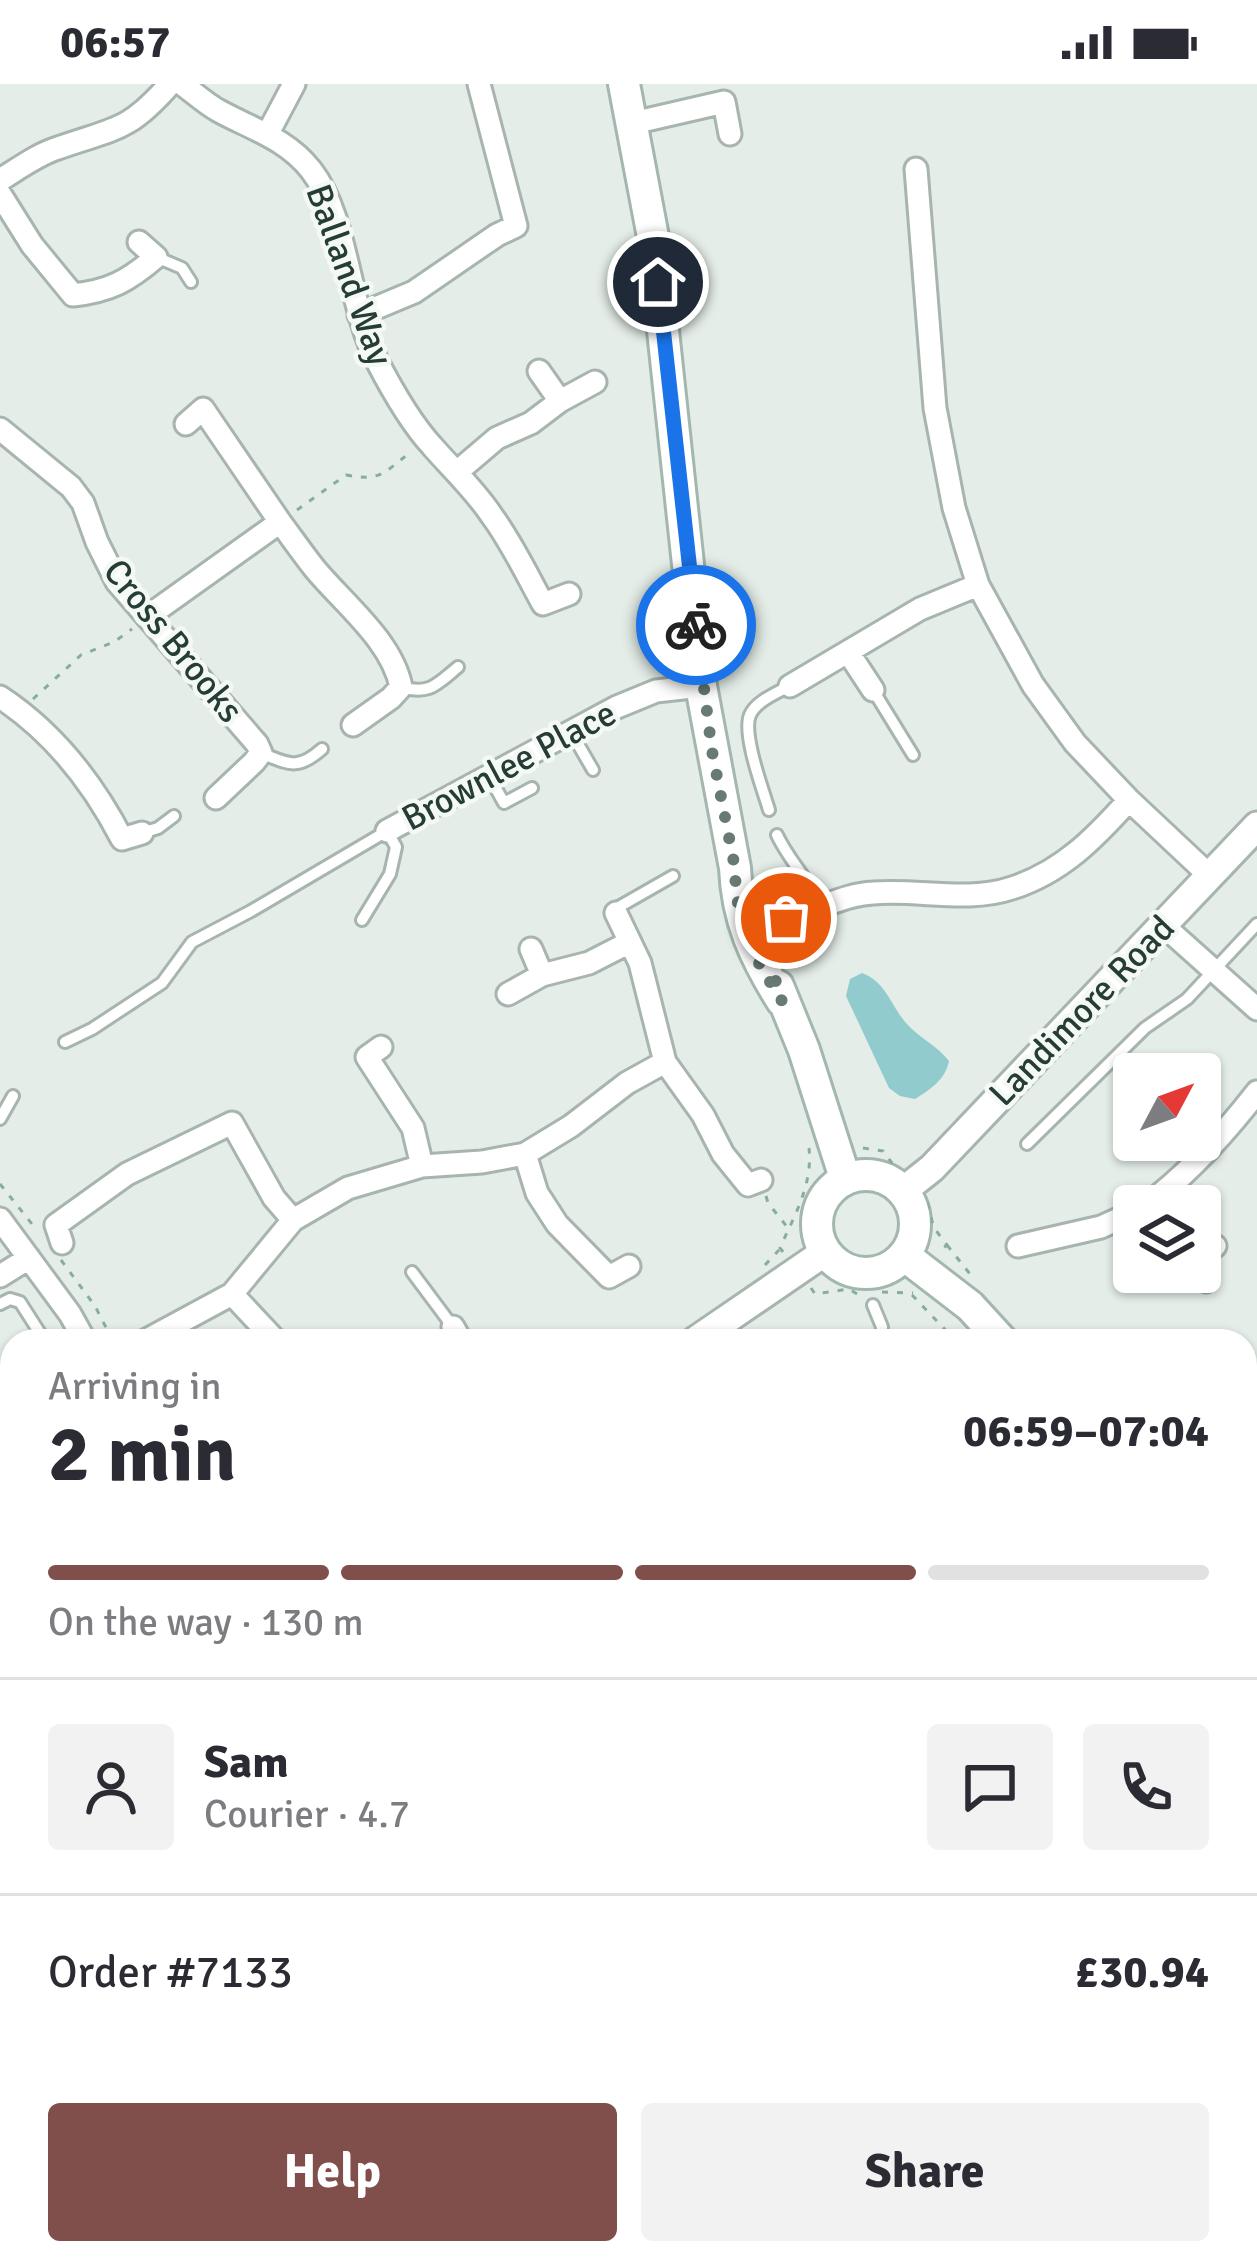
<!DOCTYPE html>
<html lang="en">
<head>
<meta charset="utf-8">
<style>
	:root { --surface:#fff; --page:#f2f2f3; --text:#2b2b33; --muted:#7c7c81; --line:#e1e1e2; --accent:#804e4b }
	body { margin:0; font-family:Signika,sans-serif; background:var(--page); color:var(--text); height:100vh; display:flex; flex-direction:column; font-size:45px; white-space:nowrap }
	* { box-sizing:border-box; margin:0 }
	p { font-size:39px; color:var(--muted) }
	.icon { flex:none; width:66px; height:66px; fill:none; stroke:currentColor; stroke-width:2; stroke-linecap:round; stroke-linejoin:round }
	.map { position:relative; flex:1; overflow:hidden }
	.drawer { position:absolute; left:0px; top:1245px; width:1257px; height:936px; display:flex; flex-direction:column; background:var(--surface); border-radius:36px 36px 0 0; box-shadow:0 3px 9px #0004 }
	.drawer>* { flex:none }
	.needle { width:78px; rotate:49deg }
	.fabs { position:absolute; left:1113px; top:969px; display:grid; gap:24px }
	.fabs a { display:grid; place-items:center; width:108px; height:108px; border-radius:12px; background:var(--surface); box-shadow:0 3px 9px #0004; font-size:60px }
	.pin { position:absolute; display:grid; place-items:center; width:102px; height:102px; color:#fff; margin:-51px; border:6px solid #fff; border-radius:50%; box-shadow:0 3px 12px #0007 }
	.courier { position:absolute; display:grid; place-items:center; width:120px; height:120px; margin:-60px; border:9px solid #1a73e8; border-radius:50%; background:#fff; color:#222; box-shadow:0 3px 15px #0007 }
	.summary em { font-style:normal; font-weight:800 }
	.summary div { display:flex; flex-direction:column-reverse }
	.summary { display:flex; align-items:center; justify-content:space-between; height:204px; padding:0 48px }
	h1 { font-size:78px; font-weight:800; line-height:90px }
	.bar { display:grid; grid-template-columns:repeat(4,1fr); gap:18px 12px; align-content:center; height:144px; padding:0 48px }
	.bar i { height:15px; border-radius:9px; background:var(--line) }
	.bar .active { background:var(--accent) }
	.bar p { grid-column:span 4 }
	.line { display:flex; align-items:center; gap:30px; padding:0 48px; border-top:3px solid var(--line) }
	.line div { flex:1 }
	.round { display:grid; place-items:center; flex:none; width:126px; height:126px; border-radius:12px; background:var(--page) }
	.button { display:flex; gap:24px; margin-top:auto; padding:24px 48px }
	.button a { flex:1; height:138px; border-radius:12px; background:var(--accent); color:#fff; font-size:48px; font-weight:800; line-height:138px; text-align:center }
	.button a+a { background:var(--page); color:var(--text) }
	.status { display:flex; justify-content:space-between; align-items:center; height:84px; padding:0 60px; background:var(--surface); direction:ltr }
	.status svg { height:33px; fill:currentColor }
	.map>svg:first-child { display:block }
</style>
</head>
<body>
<div class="status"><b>06:57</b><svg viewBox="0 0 49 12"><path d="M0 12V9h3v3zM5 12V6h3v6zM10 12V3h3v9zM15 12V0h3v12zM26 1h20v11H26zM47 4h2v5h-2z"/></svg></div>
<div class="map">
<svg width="1257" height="2181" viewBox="0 0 1257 2181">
	<rect width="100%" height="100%" fill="#e4ede8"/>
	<path fill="#91cbcd" d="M862 889C886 898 890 920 906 939 919 954 937 961 949 977 945 996 931 1005 915 1015L900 1012 889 1004 846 912 850 895Z"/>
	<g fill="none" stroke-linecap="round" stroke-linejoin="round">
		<path stroke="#91cbcd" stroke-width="4.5" d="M0 1925 12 1929"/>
		<g stroke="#a7b5ae" stroke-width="16">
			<path id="service" d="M156 173 182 184 191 198
				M401 603C430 611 436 601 458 583
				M873 606 913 671
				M571 648 593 686
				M261 669C289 680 297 687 322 665
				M489 692 504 719 532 704
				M769 726C763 706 742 650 750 631 756 617 777 609 789 602
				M142 749 158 744 174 732
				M777 751C789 777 810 796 820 823
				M616 828 617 824 673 792
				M65 958 92 945 162 899 192 858 251 827 387 747 396 763 390 790 362 836
				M0 1035 13 1012
				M1027 1060 1145 944 1187 915 1257 840
				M412 1188 453 1243
				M0 1220 10 1215 20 1218 45 1257
				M873 1221 882 1243 881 1257
				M85 2169H136"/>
		</g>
		<g stroke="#a7b5ae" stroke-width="27">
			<path id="minor" d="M182 0C194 9 206 20 219 27 252 45 287 55 311 86 348 133 348 221 377 277 392 306 410 338 432 362 452 385 475 406 492 432 512 459 527 491 543 520L569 510
				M633 39 724 18 730 50
				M268 49 294 0
				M916 85 935 324 954 424 978 501 1033 601 1075 659 1129 716 1211 793
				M0 96C18 85 38 70 58 64 115 44 128 48 170 0
				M0 110 32 161 73 211C110 207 128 197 156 173L139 158
				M359 231 414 208 497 151 516 142 479 0
				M560 317 595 298
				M186 340 203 325 280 438
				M0 345 71 403 83 419 97 458 117 498 257 660 261 669 254 678 216 714
				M457 388 497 354 531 339 560 317 539 287
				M147 533 280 438C292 454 303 470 315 485 344 520 392 557 401 603L391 614 353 641
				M848 568 873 606
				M790 602 920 525 978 501
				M0 613C53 648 93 699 122 755L142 749
				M387 747 617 623 656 607 701 602
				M750 817 767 829 786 834
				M616 829 640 879 665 978 703 1031 723 1070 748 1101 761 1096
				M1164 842 1257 925
				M531 865 542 891
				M771 878C769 844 781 836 811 826 832 819 851 810 873 809 920 805 967 819 1012 804 1062 788 1095 754 1129 716
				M508 910 542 891 589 879 630 858
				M381 963 367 973 413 1044 422 1082
				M525 1070 537 1109 557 1140 609 1193 629 1182
				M1145 1122C1188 1091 1225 1049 1257 1008
				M0 1135 70 1230 85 1257
				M62 1159 56 1141 127 1090 232 1039 274 1114 293 1136
				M1018 1162 1101 1143 1134 1128
				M1200 1173 1215 1162
				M1199 1188 1206 1197
				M0 1192 29 1174
				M232 1210 276 1257
				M453 1243 461 1257
				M145 1257 232 1210 293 1136 348 1104 422 1082 482 1078 525 1070 571 1042 627 999 665 978
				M1245 1388 1257 1402
				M0 1436 12 1445
				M233 2169 241 2181
				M563 2169 566 2181
				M845 2169H900
				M997 2169 1001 2181
				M729 2181 766 2169"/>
		</g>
		<g stroke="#a7b5ae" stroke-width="33">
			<path id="tertiary" d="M903 1107 932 1084 1257 742
				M695 1257 825 1168
				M0 1608 12 1605"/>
		</g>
		<g stroke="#a3b7ae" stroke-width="36">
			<path id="secondary" d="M624 0 653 153 701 602 735 784C737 836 755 874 782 917
				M778 902 804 966 845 1094
				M817 1140a49 49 0 1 1 98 0a49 49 0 1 1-98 0Z
				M905 1172 970 1222 1002 1257
				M1245 1849 1257 1926"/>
		</g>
		<path stroke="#87ae9d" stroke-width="3" stroke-dasharray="6 9" stroke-linecap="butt" d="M297 426 346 391C381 398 384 388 411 368
			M33 615 81 571 114 558 132 545
			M863 1064 883 1067 892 1079H901
			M0 1100 36 1145
			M766 1112 768 1119 788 1144
			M927 1119 934 1144 947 1161 940 1167
			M947 1161 970 1190
			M783 1168 780 1164C794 1132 813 1101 809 1064
			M61 1176 95 1222 113 1257
			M765 1181 779 1166
			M811 1204 815 1210 849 1205 862 1213
			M882 1208 913 1209
			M912 1211 956 1257
			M0 1477 12 1470
			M0 1562 12 1559
			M1245 1676 1249 1712 1245 1722
			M1245 1764 1254 1827
			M1245 1971 1257 2060"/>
		<use href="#service" stroke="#fff" stroke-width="10"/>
		<use href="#minor" stroke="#fff" stroke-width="21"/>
		<use href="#tertiary" stroke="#fff" stroke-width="27"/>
		<use href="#secondary" stroke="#fff" stroke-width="30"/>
	</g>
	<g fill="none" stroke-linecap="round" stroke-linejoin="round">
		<path stroke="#687b73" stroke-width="12" stroke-dasharray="0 21.6" d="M696 541 712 667 735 784 736 813 760 882 782 917C772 883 760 864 786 834"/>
		<path stroke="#1a73e8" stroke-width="15" d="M658 198 696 541"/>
	</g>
	<g text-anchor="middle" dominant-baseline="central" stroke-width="9" stroke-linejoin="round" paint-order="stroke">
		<g font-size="36" fill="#253d34" stroke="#f5f9f6">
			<text transform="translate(349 191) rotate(70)">Balland Way</text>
			<text transform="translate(173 557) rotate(51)">Cross Brooks</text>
			<text transform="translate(509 682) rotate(-28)">Brownlee Place</text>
			<text transform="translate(1082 927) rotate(-46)">Landimore Road</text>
		</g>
	</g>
</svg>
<div class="fabs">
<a><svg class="needle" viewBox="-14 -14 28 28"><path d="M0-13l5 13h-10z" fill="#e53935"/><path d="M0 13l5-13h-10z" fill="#7c7c81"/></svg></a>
<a><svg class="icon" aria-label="layers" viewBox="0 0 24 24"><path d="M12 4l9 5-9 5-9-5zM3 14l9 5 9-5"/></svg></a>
</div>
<div class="pin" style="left:786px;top:834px;background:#ea580c"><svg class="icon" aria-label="bag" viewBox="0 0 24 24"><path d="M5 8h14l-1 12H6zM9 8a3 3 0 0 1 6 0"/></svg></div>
<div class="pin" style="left:658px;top:198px;background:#1f2937"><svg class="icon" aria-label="home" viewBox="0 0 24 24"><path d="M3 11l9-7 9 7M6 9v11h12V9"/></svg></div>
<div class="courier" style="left:696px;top:541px"><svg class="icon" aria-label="bike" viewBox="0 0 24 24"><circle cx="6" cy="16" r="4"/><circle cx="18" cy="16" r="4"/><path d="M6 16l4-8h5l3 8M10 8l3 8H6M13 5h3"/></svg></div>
<section class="drawer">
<div class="summary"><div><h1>2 min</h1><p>Arriving in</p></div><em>06:59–07:04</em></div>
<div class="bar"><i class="active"></i><i class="active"></i><i class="active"></i><i></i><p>On the way · 130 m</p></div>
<div class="line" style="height:216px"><a class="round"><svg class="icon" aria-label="person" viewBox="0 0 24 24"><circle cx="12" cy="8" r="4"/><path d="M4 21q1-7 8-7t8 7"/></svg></a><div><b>Sam</b><p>Courier · 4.7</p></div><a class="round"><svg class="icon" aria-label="chat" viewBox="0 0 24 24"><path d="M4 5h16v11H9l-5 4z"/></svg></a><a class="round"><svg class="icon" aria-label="phone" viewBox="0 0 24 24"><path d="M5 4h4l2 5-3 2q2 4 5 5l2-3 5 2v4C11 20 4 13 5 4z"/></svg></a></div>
<div class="line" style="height:156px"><div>Order #7133</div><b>£30.94</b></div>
<div class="button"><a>Help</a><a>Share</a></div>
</section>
</div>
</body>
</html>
